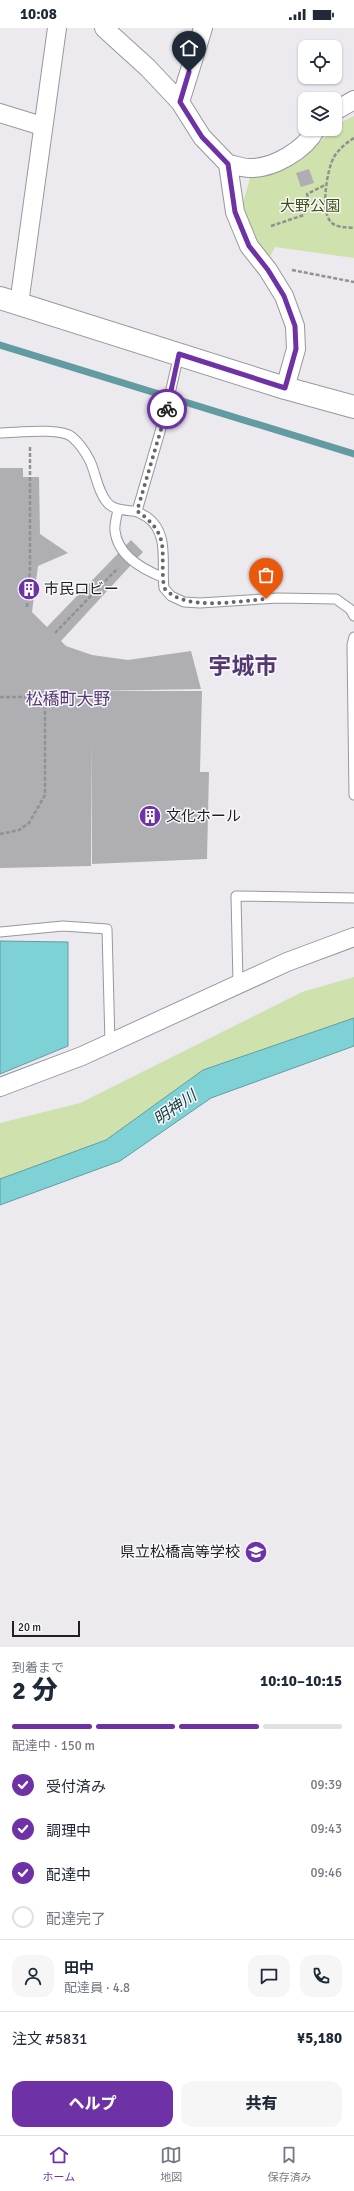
<!DOCTYPE html>
<html lang="ja">
<head>
<meta charset="utf-8">
<style>
	:root { --surface:#fff; --page:#f6f6f7; --text:#1f2937; --muted:#747a83; --line:#e0e1e3; --accent:#6f31a6 }
	body { margin:0; font-family:Signika,"Noto Sans JP",sans-serif; background:var(--page); color:var(--text); height:100vh; display:flex; flex-direction:column; font-size:15px; white-space:nowrap }
	* { box-sizing:border-box; margin:0 }
	p { font-size:13px; color:var(--muted) }
	.icon { flex:none; width:22px; height:22px; fill:none; stroke:currentColor; stroke-width:2; stroke-linecap:round; stroke-linejoin:round }
	.map { position:relative; height:1619px; overflow:hidden }
	.details { display:flex; flex-direction:column; background:var(--surface); flex:1 }
	.details>* { flex:none }
	.tools { position:absolute; left:298px; top:12px; display:grid; gap:8px }
	.tools a { display:grid; place-items:center; width:44px; height:44px; border-radius:8px; background:var(--surface); box-shadow:0 1px 3px #0004; font-size:20px }
	.scale { position:absolute; left:12px; bottom:10px; width:68px; box-sizing:border-box; padding-left:4px; border:2px solid #201f21; border-top:0; font-size:11px; line-height:14px; white-space:nowrap; color:#201f21; -webkit-text-stroke:3px #f9f8fc; paint-order:stroke }
	.pin { position:absolute; display:grid; place-items:center; width:34px; height:34px; color:#fff; margin:-41px -17px; border-radius:50% 50% 50% 0; rotate:-45deg; box-shadow:0 0 4px #0007 }
	.pin .icon { rotate:45deg }
	.courier { position:absolute; display:grid; place-items:center; width:40px; height:40px; margin:-20px; border:3px solid #6f31a6; border-radius:50%; background:#fff; color:#222; box-shadow:0 1px 5px #0007 }
	.headline em { font-style:normal; font-weight:800 }
	.headline div { display:flex; flex-direction:column-reverse }
	.headline { display:flex; align-items:center; justify-content:space-between; height:68px; padding:0 12px }
	h1 { font-size:26px; font-weight:800; line-height:30px }
	.bar { display:grid; grid-template-columns:repeat(4,1fr); gap:6px 4px; align-content:center; height:48px; padding:0 12px }
	.bar i { height:5px; border-radius:3px; background:var(--line) }
	.bar .active { background:var(--accent) }
	.bar p { grid-column:span 4 }
	.line { display:flex; align-items:center; gap:10px; padding:0 12px; border-top:1px solid var(--line) }
	.line div { flex:1 }
	.round { display:grid; place-items:center; flex:none; width:42px; height:42px; border-radius:12px; background:var(--page) }
	ol { padding:0 12px; list-style:none }
	li { display:flex; align-items:center; gap:12px; height:44px }
	li p { margin-inline-start:auto }
	li .icon { padding:4px; border-radius:50%; background:var(--accent); color:#fff; stroke-width:4 }
	li:last-child { color:var(--muted) }
	li i { width:22px; height:22px; border:2px solid var(--line); border-radius:50% }
	.button { display:flex; gap:8px; margin-top:auto; padding:8px 12px }
	.button a { flex:1; height:46px; border-radius:12px; background:var(--accent); color:#fff; font-size:16px; font-weight:800; line-height:46px; text-align:center }
	.button a+a { background:var(--page); color:var(--text) }
	.status { display:flex; justify-content:space-between; align-items:center; height:28px; padding:0 20px; background:var(--surface); direction:ltr }
	.status svg { height:11px; fill:currentColor }
	.dock { display:flex; justify-content:space-around; align-items:center; height:56px; border-top:1px solid var(--line); background:var(--surface); font-size:11px; color:var(--muted) }
	.dock a { display:grid; justify-items:center; gap:2px }
	.dock .active { color:var(--accent) }
	.map>svg:first-child { display:block }
</style>
</head>
<body>
<div class="status"><b>10:08</b><svg viewBox="0 0 49 12"><path d="M0 12V9h3v3zM5 12V6h3v6zM10 12V3h3v9zM15 12V0h3v12zM26 1h20v11H26zM47 4h2v5h-2z"/></svg></div>
<div class="map">
<svg width="354" height="1619" viewBox="0 0 354 1619">
	<rect width="100%" height="100%" fill="#eceaee"/>
	<path fill="#cfe1ad" d="M354 88V230L275 219 269 231 257 219 242 178 250 150 274 144 293 136 328 107 337 96Z
		M354 949V990L203 1042 106 1112 0 1151V1095L80 1075 302 964Z"/>
	<path fill="#7ed2d6" stroke="#629ca0" d="M0 913 68 914V1018L0 1046Z
		M354 990V1018L211 1070 120 1133 0 1177V1151L106 1112 203 1042Z"/>
	<g fill="none" stroke-linecap="round" stroke-linejoin="round">
		<path stroke="#629ca0" stroke-width="7" d="M0 317 354 426"/>
	</g>
	<path fill="#afafb3" d="M309 141 314 155 301 159 296 145Z
		M0 440H23V449H39L40 506 68 525 38 538 32 584 47 599 131 512 143 524 61 613 66 618 92 627 128 632 191 623 201 661 91 663H202L200 744H209L207 831 92 836 91 711V838L0 840Z"/>
	<g fill="none" stroke-linecap="round" stroke-linejoin="round">
		<g stroke="#98979b" stroke-width="11">
			<path id="lane" d="M0 405C16 405 60 399 72 409 79 415 86 425 90 433 96 446 97 461 106 473 112 482 124 482 133 483 139 483 142 487 147 489 170 505 161 537 164 560L171 568 184 574 200 575 278 570 336 571 350 581 354 588
				M118 481C117 488 114 497 115 503 118 528 142 541 162 549
				M137 483 166 383 179 326
				M354 609 352 617 354 767
				M0 904 63 898 107 901 110 1015
				M238 955 236 868 354 870"/>
		</g>
		<g stroke="#98979b" stroke-width="20">
			<path id="street" d="M104 0 148 40 180 74
				M203 0 180 74 202 109 228 136 235 184 249 218 268 242 284 268 295 298 296 321 285 360
				M335 83 354 72
				M0 85 42 98
				M228 136C235 137 242 140 249 140 273 141 305 122 316 101
				M19 276 57 0
				M0 1059 82 1028 287 934 354 909"/>
		</g>
		<g stroke="#98979b" stroke-width="24">
			<path id="secondary" d="M0 270 285 360 354 379"/>
		</g>
		<path stroke="#919093" stroke-width="2.5" stroke-dasharray="4 2" stroke-linecap="butt" d="M354 110C346 115 339 121 334 129 327 141 320 184 331 194 336 200 347 199 354 200
			M271 198 304 187 309 174 307 166 325 157
			M292 242 354 254
			M27 579 30 542V419
			M55 605 118 540
			M0 669H45
			M0 806 19 802 29 795 45 767V667"/>
		<use href="#lane" stroke="#fff" stroke-width="9"/>
		<use href="#street" stroke="#fff" stroke-width="18"/>
		<use href="#secondary" stroke="#fff" stroke-width="22"/>
	</g>
	<g fill="none" stroke-linecap="round" stroke-linejoin="round">
		<path stroke="#676669" stroke-width="4" stroke-dasharray="0 7.2" d="M167 381 137 483C173 508 159 524 164 560 186 584 235 573 266 571"/>
		<path stroke="#6f31a6" stroke-width="5" d="M167 381 179 326 285 360 296 321 295 298 284 268 268 242 249 218 235 184 228 136 202 109 180 74 189 44"/>
	</g>
	<defs>
		<g id="building-disc" transform="scale(1.15)"><circle r="9.5" fill="#6f31a6" stroke="#f9f8fc"/><path d="M-4-6H4V6H1V3H-1V6H-4ZM-2.5-4.3h1.7v1.8h-1.7ZM.8-4.3h1.7v1.8H.8ZM-2.5-1h1.7V.8h-1.7ZM.8-1h1.7V.8H.8Z" fill="#fff"/></g>
		<g id="school-disc" transform="scale(1.15)"><circle r="9.5" fill="#6f31a6" stroke="#f9f8fc"/><path d="M0-5L7-2L0 1L-7-2ZM-4 1L0 2.5L4 1V4Q0 6-4 4Z" fill="#fff"/></g>
	</defs>
	<g fill-rule="evenodd">
		<use href="#building-disc" x="29" y="561"/>
		<use href="#building-disc" x="150" y="788"/>
		<use href="#school-disc" x="256" y="1524"/>
	</g>
	<g text-anchor="middle" dominant-baseline="central" stroke-width="3" stroke-linejoin="round" paint-order="stroke">
		<g font-size="15" fill="#415211" stroke="#f9f8fc">
			<text x="310" y="178">大野公園</text>
		</g>
		<g font-size="15" fill="#201f21" stroke="#f9f8fc" text-anchor="start">
			<text x="44" y="561">市民ロビー</text>
			<text x="166" y="788">文化ホール</text>
			<text x="240" y="1524" text-anchor="end">県立松橋高等学校</text>
		</g>
		<g font-size="16" font-style="italic" fill="#143d3f" stroke="#f9f8fc">
			<text transform="translate(175 1080) rotate(-35)">明神川</text>
		</g>
		<g font-size="17" fill="#543873" stroke="#f9f8fc">
			<text x="68" y="671">松橋町大野</text>
		</g>
		<g font-size="23" font-weight="bold" fill="#543873" stroke="#f9f8fc">
			<text x="243" y="638">宇城市</text>
		</g>
	</g>
</svg>
<div class="tools">
<a><svg class="icon" aria-label="locate" viewBox="0 0 24 24"><circle cx="12" cy="12" r="6"/><path d="M12 2v4M12 18v4M2 12h4M18 12h4"/></svg></a>
<a><svg class="icon" aria-label="layers" viewBox="0 0 24 24"><path d="M12 4l9 5-9 5-9-5zM3 14l9 5 9-5"/></svg></a>
</div>
<div class="scale">20 m</div>
<div class="pin" style="left:266px;top:571px;background:#ea580c"><svg class="icon" aria-label="bag" viewBox="0 0 24 24"><path d="M5 8h14l-1 12H6zM9 8a3 3 0 0 1 6 0"/></svg></div>
<div class="pin" style="left:189px;top:44px;background:#1f2937"><svg class="icon" aria-label="home" viewBox="0 0 24 24"><path d="M3 11l9-7 9 7M6 9v11h12V9"/></svg></div>
<div class="courier" style="left:167px;top:381px"><svg class="icon" aria-label="bike" viewBox="0 0 24 24"><circle cx="6" cy="16" r="4"/><circle cx="18" cy="16" r="4"/><path d="M6 16l4-8h5l3 8M10 8l3 8H6M13 5h3"/></svg></div>
</div>
<section class="details">
<div class="headline"><div><h1>2 分</h1><p>到着まで</p></div><em>10:10–10:15</em></div>
<div class="bar"><i class="active"></i><i class="active"></i><i class="active"></i><i></i><p>配達中 · 150 m</p></div>
<ol>
<li><svg class="icon" aria-label="check" viewBox="0 0 24 24"><path d="M5 12l5 5 9-10"/></svg>受付済み<p>09:39</p></li>
<li><svg class="icon" aria-label="check" viewBox="0 0 24 24"><path d="M5 12l5 5 9-10"/></svg>調理中<p>09:43</p></li>
<li><svg class="icon" aria-label="check" viewBox="0 0 24 24"><path d="M5 12l5 5 9-10"/></svg>配達中<p>09:46</p></li>
<li><i></i>配達完了</li>
</ol>
<div class="line" style="height:72px"><a class="round"><svg class="icon" aria-label="person" viewBox="0 0 24 24"><circle cx="12" cy="8" r="4"/><path d="M4 21q1-7 8-7t8 7"/></svg></a><div><b>田中</b><p>配達員 · 4.8</p></div><a class="round"><svg class="icon" aria-label="chat" viewBox="0 0 24 24"><path d="M4 5h16v11H9l-5 4z"/></svg></a><a class="round"><svg class="icon" aria-label="phone" viewBox="0 0 24 24"><path d="M5 4h4l2 5-3 2q2 4 5 5l2-3 5 2v4C11 20 4 13 5 4z"/></svg></a></div>
<div class="line" style="height:52px"><div>注文 #5831</div><b>¥5,180</b></div>
<div class="button"><a>ヘルプ</a><a>共有</a></div>
</section>
<nav class="dock">
<a class="active"><svg class="icon" aria-label="home" viewBox="0 0 24 24"><path d="M3 11l9-7 9 7M6 9v11h12V9"/></svg>ホーム</a>
<a><svg class="icon" aria-label="map" viewBox="0 0 24 24"><path d="M3 6l6-2 6 2 6-2v14l-6 2-6-2-6 2zM9 4v14M15 6v14"/></svg>地図</a>
<a><svg class="icon" aria-label="saved" viewBox="0 0 24 24"><path d="M7 4h10v16l-5-4-5 4z"/></svg>保存済み</a>
</nav>
</body>
</html>
